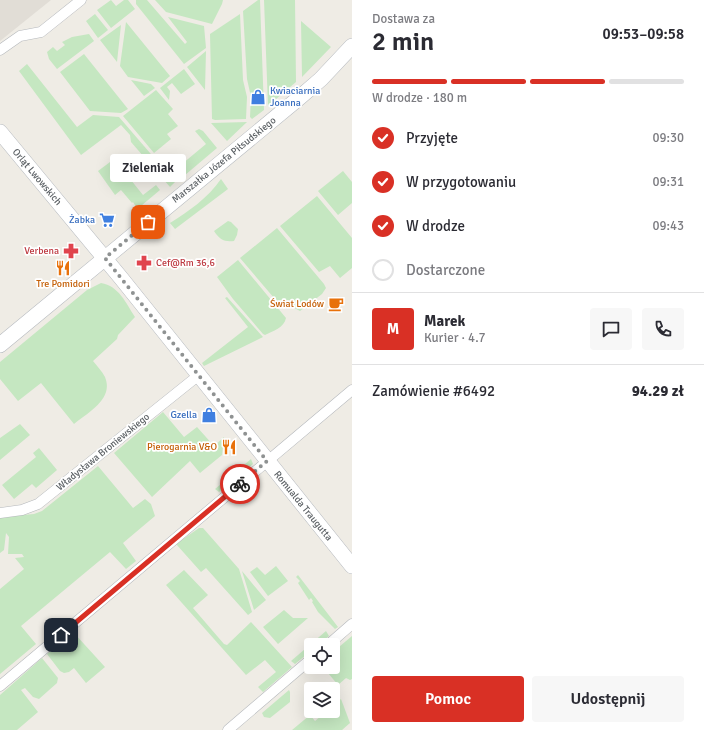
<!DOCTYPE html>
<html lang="pl">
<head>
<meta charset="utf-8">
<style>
	:root { --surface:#fff; --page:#f7f7f7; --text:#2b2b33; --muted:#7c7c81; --line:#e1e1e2; --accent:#d93025 }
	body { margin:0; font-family:Signika,sans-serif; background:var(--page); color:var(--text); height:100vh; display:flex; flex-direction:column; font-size:15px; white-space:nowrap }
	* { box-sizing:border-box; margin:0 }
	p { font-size:13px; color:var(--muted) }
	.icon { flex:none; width:22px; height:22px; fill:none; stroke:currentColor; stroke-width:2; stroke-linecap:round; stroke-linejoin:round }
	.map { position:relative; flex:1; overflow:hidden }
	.sheet { display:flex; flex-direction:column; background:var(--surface); width:352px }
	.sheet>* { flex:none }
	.buttons { position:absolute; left:304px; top:638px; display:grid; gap:8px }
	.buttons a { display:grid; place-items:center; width:36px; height:36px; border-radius:4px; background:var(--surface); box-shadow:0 4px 16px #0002; font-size:20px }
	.pin { position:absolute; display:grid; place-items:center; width:34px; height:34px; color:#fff; margin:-17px; border-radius:8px; box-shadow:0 2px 6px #0006 }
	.courier { position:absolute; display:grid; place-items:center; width:40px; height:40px; margin:-20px; border:3px solid #d93025; border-radius:50%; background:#fff; color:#222; box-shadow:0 1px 5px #0007 }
	.bubble { position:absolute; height:28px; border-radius:4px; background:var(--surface); box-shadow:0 4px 16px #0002; font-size:13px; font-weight:600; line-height:28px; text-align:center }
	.overview em { font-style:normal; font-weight:600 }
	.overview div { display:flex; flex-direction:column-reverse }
	.overview { display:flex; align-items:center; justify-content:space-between; height:68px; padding:0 20px }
	h1 { font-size:26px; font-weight:600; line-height:30px }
	.bar { display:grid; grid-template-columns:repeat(4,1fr); gap:6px 4px; align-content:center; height:48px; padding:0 20px }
	.bar i { height:5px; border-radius:3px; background:var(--line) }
	.bar .selected { background:var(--accent) }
	.bar p { grid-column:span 4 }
	.line { display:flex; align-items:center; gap:10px; padding:0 20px; border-top:1px solid var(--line) }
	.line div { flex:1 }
	.round { display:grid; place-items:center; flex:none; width:42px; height:42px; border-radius:4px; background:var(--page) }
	ol { padding:0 20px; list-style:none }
	li { display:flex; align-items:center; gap:12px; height:44px }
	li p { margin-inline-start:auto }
	li .icon { padding:4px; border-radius:50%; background:var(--accent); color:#fff; stroke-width:4 }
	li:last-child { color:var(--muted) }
	li i { width:22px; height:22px; border:2px solid var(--line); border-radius:50% }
	.primary-button { display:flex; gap:8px; margin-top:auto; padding:8px 20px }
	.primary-button a { flex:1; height:46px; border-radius:4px; background:var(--accent); color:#fff; font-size:16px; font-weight:600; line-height:46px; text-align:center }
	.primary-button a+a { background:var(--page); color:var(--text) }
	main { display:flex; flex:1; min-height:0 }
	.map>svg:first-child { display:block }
</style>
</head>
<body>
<main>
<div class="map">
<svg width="352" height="730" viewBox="0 0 352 730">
	<rect width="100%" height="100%" fill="#efece5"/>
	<path fill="#e1ddd6" d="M0 0H51L0 41Z"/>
	<path fill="#c5e7c1" d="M111 0 116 6 124 0H128L135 9 111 28 97 10Z
		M136 0H147L185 44 187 42 168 17 204 26 206 48 184 64 136 4Z
		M155 0H223L222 4 212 24 166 12Z
		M258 0H260L264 110 252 119 250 117 251 97 247 79 243 11Z
		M264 0H295L296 82 268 106Z
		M95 14 108 30 98 38 86 21Z
		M240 14 243 80 247 97 246 119 215 120 212 119 210 34Z
		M301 21 331 47 302 77Z
		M126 22 170 76 162 83 128 77 120 66Z
		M121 25 117 62 100 40Z
		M89 34 94 41 57 69 49 59 47 52 53 47 57 51 65 45 62 42 72 37Z
		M206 51 205 90 187 67Z
		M84 54 128 109 121 113 90 111 60 72Z
		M27 64 77 127 93 115 119 117 175 182 170 187 131 142 130 135 121 125 81 155 19 71Z
		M184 69 195 84 181 94 172 83 167 87 170 91 169 100 160 88Z
		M131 80 151 84 155 88 144 96Z
		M156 90 173 109 168 114 178 126 167 134 171 139 154 153 123 116Z
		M247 122 227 141 211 123Z
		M199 129 203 131 217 148 178 181 170 174 206 144 195 131Z
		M114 159 143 195 156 185 160 190 135 211 134 209 136 207 133 202 132 203 121 190 115 195 98 171Z
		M343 171 352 182V203L338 215 318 191Z
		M221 179 228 189 175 229 170 223C189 211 208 198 221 179Z
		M317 196 352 238V268L340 278 330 266 319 272 280 226Z
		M228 221 231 222 238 229 237 235 234 241C224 242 220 240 214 231Z
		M277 228 324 284 326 288 322 294 300 311 285 303 280 305 240 258Z
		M238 260 286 318C284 328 273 331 265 335L263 334 233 299 217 277Z
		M101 283C119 286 126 303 135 317L118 335 117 339 93 361C97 366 102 371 105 377 114 399 89 412 74 424L41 383 18 401 0 379V362L87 290Z
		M227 297 263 337 204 366 202 363 248 327 225 298Z
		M163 412 184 437 197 427 214 446 224 437 222 455 200 473 190 461 152 497 114 453Z
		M20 424 30 435 0 460V438Z
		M39 448 57 470 36 488 32 484 14 499 2 485 36 457 33 453Z
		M251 459 253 464 219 492 215 489Z
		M98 466 133 508 145 499 151 504 155 516 123 543 136 561 126 569 110 552 21 626 36 644 0 674V589L24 569 15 558 24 557 22 554H8L9 537 6 533 4 550 0 553V517L34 514 42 511Z
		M199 528H203L239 569 252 612 248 615 206 568 201 572 176 544Z
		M276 566 288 581 268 596 250 572 257 567 265 575Z
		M184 570 208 595 193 608 224 644 227 645 251 622 292 667 263 692 258 687 276 672 265 660 246 675 166 585Z
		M242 571 266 600 254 610Z
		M298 575 338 627 335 629 318 612 312 602 313 601 311 598 309 600 298 583 300 581 296 577Z
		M284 610 293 618H308L278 644 263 627Z
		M326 631 329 636 318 645H311V651L295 664 291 661Z
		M74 633 105 667 86 683 74 668 69 672 64 673 60 671 47 654Z
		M352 636V679L350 680 346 678 338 685 323 667H333V652Z
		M42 658 58 678 57 683 39 699 33 697 25 688 21 690 38 712 17 730H0V695Z
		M289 690 290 692V702L270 718 264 717 262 713Z
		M341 699 350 723 342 730H292L310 715 315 721 327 711H333V705Z"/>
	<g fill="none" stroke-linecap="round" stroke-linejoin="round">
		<g stroke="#b5b8bc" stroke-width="11">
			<path id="street" d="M0 50 20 36 41 32 81 0
				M0 513 22 510 38 504 199 375
				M328 645 352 624
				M0 686 352 390
				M228 730 311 659"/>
		</g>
		<g stroke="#b6babf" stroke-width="16">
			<path id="secondary" d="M0 132 121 278 352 566
				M0 345 299 98 321 79 352 46"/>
		</g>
		<use href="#street" stroke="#fff" stroke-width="10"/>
		<use href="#secondary" stroke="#fff" stroke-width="15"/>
	</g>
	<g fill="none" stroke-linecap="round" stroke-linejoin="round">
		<path stroke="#8f9292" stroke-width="4" stroke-dasharray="0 7.2" d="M148 222 105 258 267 461 240 484"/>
		<path stroke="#d93025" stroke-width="5" d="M61 635 240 484"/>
	</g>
	<defs>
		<g id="shop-bare" transform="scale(1.2)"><path d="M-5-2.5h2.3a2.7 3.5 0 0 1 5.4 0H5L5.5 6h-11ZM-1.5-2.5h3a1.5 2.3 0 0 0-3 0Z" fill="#3f7fe0" stroke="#fff" stroke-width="2.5" paint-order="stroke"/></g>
		<g id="supermarket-bare" transform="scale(1.2)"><path d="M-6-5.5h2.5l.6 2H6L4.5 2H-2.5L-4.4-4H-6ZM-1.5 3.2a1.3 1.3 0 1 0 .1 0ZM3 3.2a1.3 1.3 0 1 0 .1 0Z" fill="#3f7fe0" stroke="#fff" stroke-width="2.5" paint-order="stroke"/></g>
		<g id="pharmacy-bare" transform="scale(1.2)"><path d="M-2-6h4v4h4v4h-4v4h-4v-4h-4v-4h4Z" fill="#e0444e" stroke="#fff" stroke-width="2.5" paint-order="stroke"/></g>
		<g id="restaurant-bare" transform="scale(1.2)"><path d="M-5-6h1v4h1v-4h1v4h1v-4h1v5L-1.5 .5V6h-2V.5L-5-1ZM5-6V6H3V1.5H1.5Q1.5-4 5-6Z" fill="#e8710a" stroke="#fff" stroke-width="2.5" paint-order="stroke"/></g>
		<g id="cafe-bare" transform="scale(1.2)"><path d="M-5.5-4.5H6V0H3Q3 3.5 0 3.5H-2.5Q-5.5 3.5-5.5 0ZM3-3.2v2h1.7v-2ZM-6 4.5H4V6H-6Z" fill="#e8710a" stroke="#fff" stroke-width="2.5" paint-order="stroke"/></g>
	</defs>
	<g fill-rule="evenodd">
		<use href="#shop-bare" x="258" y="97"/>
		<use href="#supermarket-bare" x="107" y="220"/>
		<use href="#pharmacy-bare" x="71" y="251"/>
		<use href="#pharmacy-bare" x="144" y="263"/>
		<use href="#restaurant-bare" x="63" y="268"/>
		<use href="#cafe-bare" x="336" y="304"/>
		<use href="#shop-bare" x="209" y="415"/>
		<use href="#restaurant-bare" x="229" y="447"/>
	</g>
	<g text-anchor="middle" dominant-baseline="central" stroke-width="3.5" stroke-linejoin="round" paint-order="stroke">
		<g font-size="10" fill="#366cbe" stroke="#fff" text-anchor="end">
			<text x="270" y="91" text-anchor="start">Kwiaciarnia<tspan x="270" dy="12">Joanna</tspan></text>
			<text x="95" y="220">Żabka</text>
			<text x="197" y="415">Gzella</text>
		</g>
		<g font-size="10" fill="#5c6165" stroke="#fff">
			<text transform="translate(224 160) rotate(-39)">Marszałka Józefa Piłsudskiego</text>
			<text transform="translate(37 177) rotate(50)">Orląt Lwowskich</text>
			<text transform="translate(103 452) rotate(-39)">Władysława Broniewskiego</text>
			<text transform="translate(303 506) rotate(51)">Romualda Traugutta</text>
		</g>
		<g font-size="10" fill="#be3a42" stroke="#fff" text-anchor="end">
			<text x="59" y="251">Verbena</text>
			<text x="156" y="263" text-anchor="start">Cef@Rm 36,6</text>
		</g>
		<g font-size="10" fill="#c56008" stroke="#fff" text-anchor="end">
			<text x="63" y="284" text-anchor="middle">Tre Pomidori</text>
			<text x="324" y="304">Świat Lodów</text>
			<text x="217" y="447">Pierogarnia V&amp;O</text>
		</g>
	</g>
</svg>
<div class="buttons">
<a><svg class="icon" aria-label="locate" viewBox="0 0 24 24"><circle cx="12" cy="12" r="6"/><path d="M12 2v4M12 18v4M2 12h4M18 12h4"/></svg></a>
<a><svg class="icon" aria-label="layers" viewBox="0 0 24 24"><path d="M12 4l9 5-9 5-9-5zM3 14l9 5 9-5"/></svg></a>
</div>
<div class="pin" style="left:148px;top:222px;background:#ea580c"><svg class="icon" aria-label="bag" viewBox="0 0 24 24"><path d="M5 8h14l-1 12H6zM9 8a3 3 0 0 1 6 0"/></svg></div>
<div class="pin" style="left:61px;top:635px;background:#1f2937"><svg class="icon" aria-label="home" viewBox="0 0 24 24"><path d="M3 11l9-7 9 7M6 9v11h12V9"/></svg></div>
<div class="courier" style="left:240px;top:484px"><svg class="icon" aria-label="bike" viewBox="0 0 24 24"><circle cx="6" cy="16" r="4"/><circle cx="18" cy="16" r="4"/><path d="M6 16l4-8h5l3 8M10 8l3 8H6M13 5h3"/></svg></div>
<div class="bubble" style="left:110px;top:154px;width:76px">Zieleniak</div>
</div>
<section class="sheet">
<div class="overview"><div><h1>2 min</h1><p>Dostawa za</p></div><em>09:53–09:58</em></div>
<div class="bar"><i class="selected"></i><i class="selected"></i><i class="selected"></i><i></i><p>W drodze · 180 m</p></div>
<ol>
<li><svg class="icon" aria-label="check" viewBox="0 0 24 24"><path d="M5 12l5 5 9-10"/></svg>Przyjęte<p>09:30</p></li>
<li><svg class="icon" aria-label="check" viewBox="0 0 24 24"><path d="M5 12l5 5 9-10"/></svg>W przygotowaniu<p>09:31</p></li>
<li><svg class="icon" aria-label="check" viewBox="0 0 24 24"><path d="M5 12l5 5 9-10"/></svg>W drodze<p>09:43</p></li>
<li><i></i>Dostarczone</li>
</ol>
<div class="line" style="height:72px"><b class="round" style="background:var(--accent);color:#fff">M</b><div><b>Marek</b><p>Kurier · 4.7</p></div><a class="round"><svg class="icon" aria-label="chat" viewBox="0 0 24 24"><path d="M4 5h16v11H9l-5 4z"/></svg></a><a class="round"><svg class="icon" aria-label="phone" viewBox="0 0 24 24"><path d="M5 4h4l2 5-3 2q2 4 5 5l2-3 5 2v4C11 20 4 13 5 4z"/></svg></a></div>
<div class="line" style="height:52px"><div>Zamówienie #6492</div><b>94.29 zł</b></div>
<div class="primary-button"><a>Pomoc</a><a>Udostępnij</a></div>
</section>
</main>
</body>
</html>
